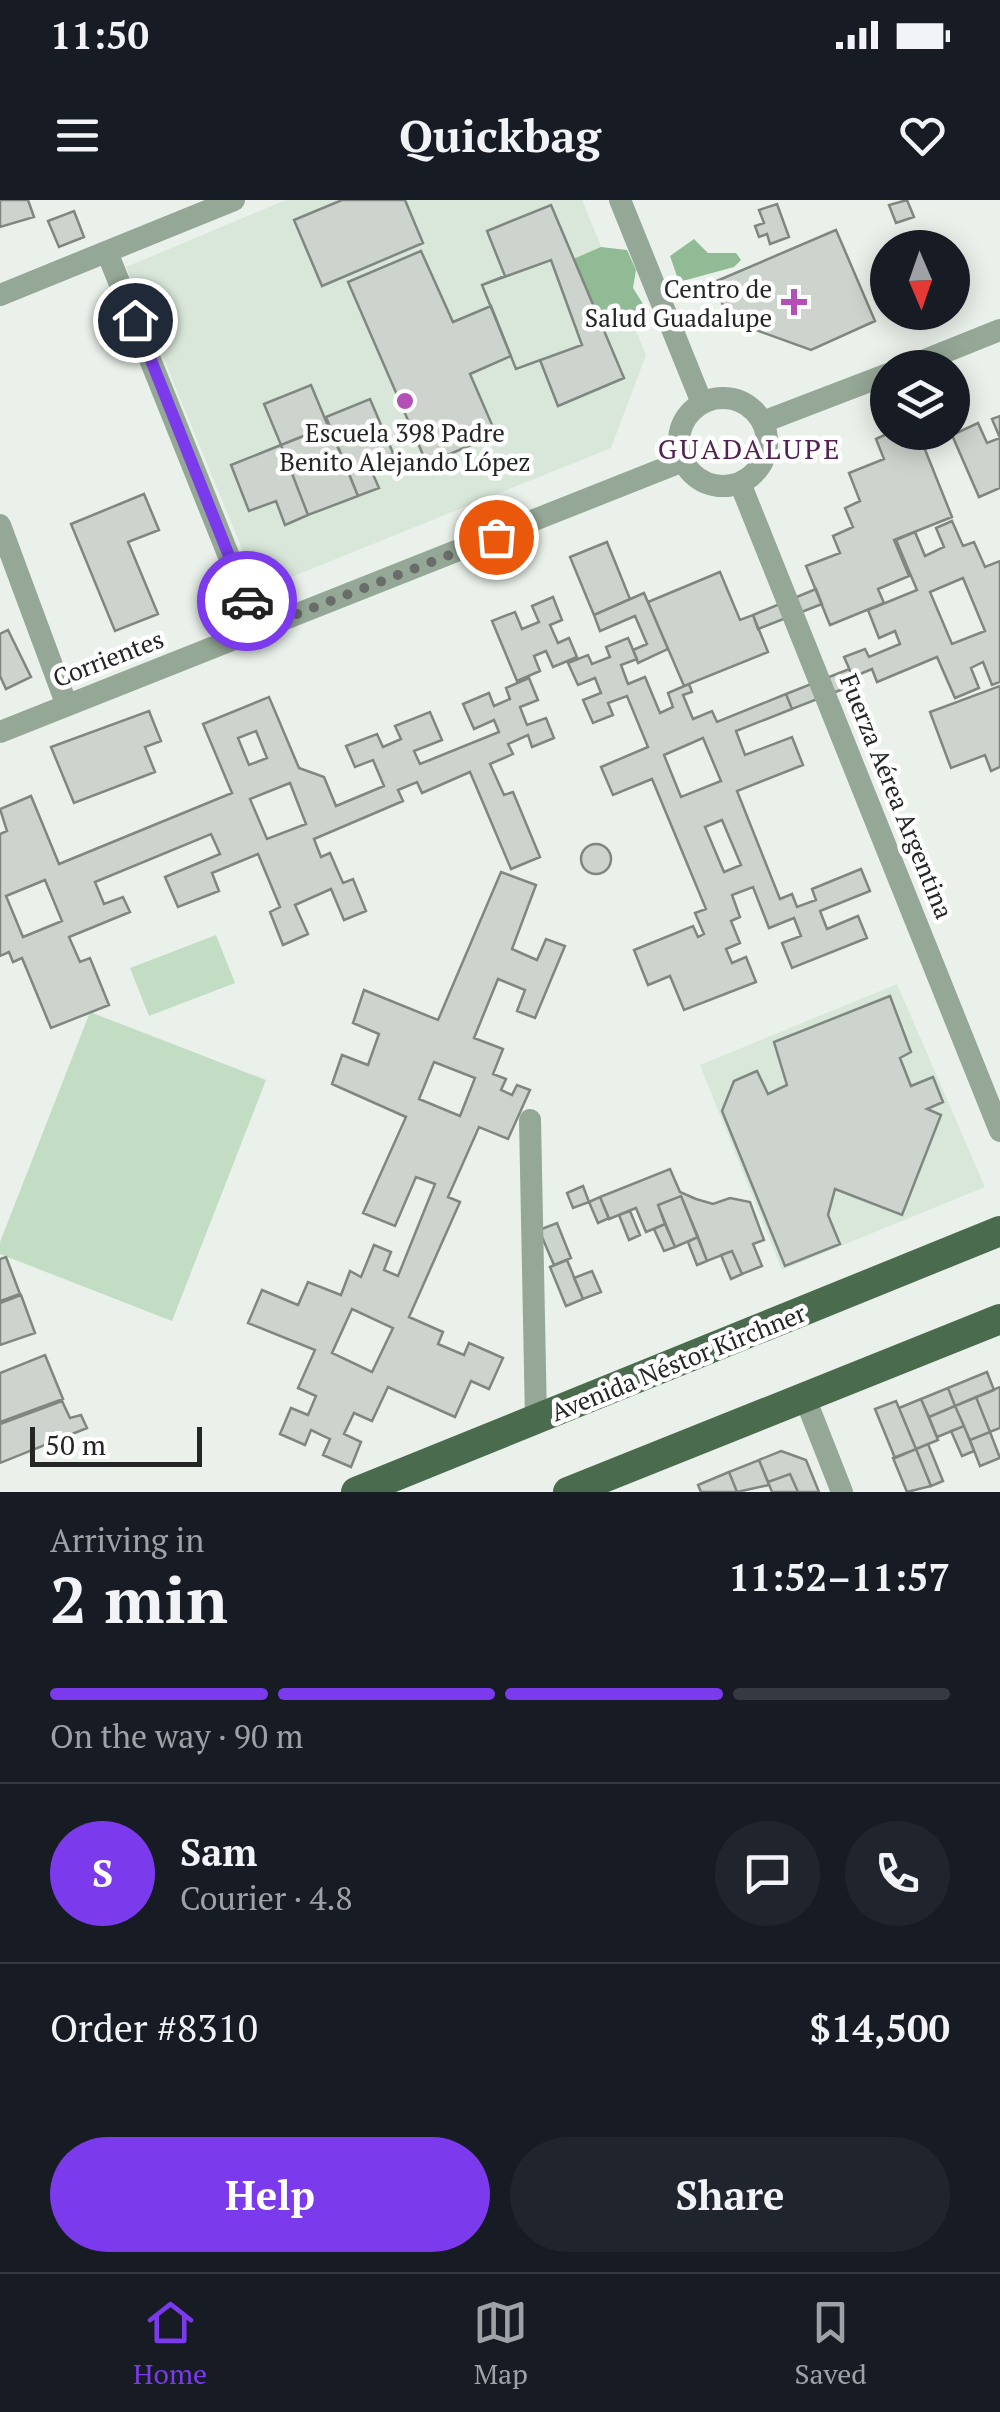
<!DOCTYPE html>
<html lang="en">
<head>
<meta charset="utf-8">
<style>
	:root { --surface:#171b24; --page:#20242c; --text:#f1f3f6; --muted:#9ea1a6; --line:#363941; --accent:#7c3aed }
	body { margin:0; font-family:"PT Serif",serif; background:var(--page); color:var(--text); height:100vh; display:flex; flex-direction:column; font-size:38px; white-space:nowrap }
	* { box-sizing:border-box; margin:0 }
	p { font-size:32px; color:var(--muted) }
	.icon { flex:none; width:55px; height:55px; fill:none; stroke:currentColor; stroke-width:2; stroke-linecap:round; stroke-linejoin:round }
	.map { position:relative; height:1292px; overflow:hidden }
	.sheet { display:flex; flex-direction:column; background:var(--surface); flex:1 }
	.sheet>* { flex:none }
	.needle { width:65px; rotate:178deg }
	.tools { position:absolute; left:870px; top:30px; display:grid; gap:20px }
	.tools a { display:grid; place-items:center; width:100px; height:100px; border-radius:50%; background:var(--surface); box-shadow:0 5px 25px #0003; font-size:50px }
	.scale { position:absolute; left:30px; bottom:25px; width:172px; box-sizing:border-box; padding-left:10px; border:5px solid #232624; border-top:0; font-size:28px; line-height:35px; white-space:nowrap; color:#232624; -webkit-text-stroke:8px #fff; paint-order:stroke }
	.pin { position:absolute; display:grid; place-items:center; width:85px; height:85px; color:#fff; margin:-42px; border:5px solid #fff; border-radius:50%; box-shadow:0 2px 10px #0007 }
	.courier { position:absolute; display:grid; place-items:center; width:100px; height:100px; margin:-50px; border:8px solid #7c3aed; border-radius:50%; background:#fff; color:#222; box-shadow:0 2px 12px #0007 }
	.headline em { font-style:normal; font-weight:700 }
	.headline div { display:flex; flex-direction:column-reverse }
	.headline { display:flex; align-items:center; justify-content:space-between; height:170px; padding:0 50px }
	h1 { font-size:65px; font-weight:700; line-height:75px }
	.bar { display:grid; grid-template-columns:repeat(4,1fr); gap:15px 10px; align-content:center; height:120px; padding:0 50px }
	.bar i { height:12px; border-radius:8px; background:var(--line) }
	.bar .selected { background:var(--accent) }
	.bar p { grid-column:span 4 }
	.line { display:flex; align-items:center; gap:25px; padding:0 50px; border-top:2px solid var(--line) }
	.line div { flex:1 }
	.round { display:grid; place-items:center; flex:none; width:105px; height:105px; border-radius:52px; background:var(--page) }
	.primary-button { display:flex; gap:20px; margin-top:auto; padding:20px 50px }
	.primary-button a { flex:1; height:115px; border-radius:60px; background:var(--accent); color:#fff; font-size:40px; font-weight:700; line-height:115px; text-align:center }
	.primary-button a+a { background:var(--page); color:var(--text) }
	.status { display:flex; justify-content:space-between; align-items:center; height:70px; padding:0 50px; background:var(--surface); direction:ltr }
	.status svg { height:28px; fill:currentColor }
	header { display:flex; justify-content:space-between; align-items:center; height:130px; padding:0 50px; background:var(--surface); font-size:45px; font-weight:700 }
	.tabs { display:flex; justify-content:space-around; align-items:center; height:140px; border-top:2px solid var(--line); background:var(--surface); font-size:28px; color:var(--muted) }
	.tabs a { display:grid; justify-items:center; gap:5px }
	.tabs .selected { color:var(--accent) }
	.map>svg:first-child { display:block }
</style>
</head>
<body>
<div class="status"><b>11:50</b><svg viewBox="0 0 49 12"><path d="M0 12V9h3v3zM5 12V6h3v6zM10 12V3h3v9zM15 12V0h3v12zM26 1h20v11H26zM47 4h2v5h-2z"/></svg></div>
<header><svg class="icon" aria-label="menu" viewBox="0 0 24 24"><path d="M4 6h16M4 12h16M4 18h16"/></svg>Quickbag<svg class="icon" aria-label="heart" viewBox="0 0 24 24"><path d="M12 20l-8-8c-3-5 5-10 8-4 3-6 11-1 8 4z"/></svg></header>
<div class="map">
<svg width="1000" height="1292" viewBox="0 0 1000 1292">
	<rect width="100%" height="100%" fill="#e9f1ea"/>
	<path fill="#d9e7da" d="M286 0H582L646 155 611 248 259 390 126 67Z
		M897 784 985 987 782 1070 700 865Z"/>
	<path fill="#c3ddc4" d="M216 735 235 783 149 816 130 768Z
		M90 812 266 880 172 1121 0 1054V1042Z"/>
	<path fill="#91bb95" d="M694 39 708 53H736L741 60 734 67 679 82 670 56Z
		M601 47 627 50 636 70 633 88 643 104 619 129 599 127 571 60Z"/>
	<path fill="#ccd4cd" stroke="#7f8780" stroke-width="2.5" fill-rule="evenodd" d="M0 0H28L34 17 0 27Z
		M342 0H405L423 43 322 86 294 20Z
		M907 0 914 17 896 23 889 5Z
		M777 4 789 37 770 44 767 34 759 37 755 26 764 23 759 10Z
		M551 5 624 178 558 206 540 160 516 169 482 85 505 76 487 31Z
		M74 11 84 37 59 47 48 21Z
		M836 30 875 121 811 150 731 121 712 83Z
		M421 51 453 122 491 106 511 156 470 174 496 234 427 264 348 82Z
		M551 60 582 145 516 169 482 85Z
		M311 185 328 226 281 245 264 204Z
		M370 199 393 253 368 263 379 288 358 296 326 217Z
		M1000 216V288L979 297 952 235 978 223 987 243 1000 238 992 219Z
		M329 226 358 296 308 315 281 245Z
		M891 232H918L952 317 894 340 909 376 878 389 884 403 830 425 806 366 840 353 833 336 853 327 845 308 860 301 849 273 884 259 876 239Z
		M281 245 308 315 285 325 276 301 249 311 231 265Z
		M144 294 159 330 128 342 158 414 115 431 71 324Z
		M952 321 963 346 974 342 985 367 1000 361V482L992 485 983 462 971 468 979 488 955 498 937 457 877 482 872 469 853 477 844 457 865 449 869 457 900 444 895 431 879 438 868 410 917 390 896 340 915 332 925 356 944 347 936 328ZM963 378 985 431 952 444 930 392Z
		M607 342 630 399 594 415 570 357Z
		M720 372 740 420 753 415 768 452 684 486 648 402Z
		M816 389 822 404 758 429 753 415Z
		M644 393 668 449 638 463 633 450 647 444 635 416 600 431 594 415Z
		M553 397 562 420 550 425 558 443 569 438 577 457 553 467 546 451 534 456 540 471 517 481 492 421 515 412 522 429 539 422 532 406Z
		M8 430 31 477 6 489 0 476V434Z
		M628 438 637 459 621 465 628 484 645 477 660 513 673 507 668 493 689 484 692 492 683 495 693 519 712 511 717 522 786 494 792 509 736 531 745 555 792 537 803 565 737 591 780 699 792 694 797 707 816 700 812 689 861 669 870 691 820 711 827 729 858 716 867 738 792 768 782 743 801 736 794 718 769 728 753 687 732 695 740 717 731 721 740 743 726 749 732 763 746 757 756 782 684 810 670 776 648 785 634 750 693 726 698 737 704 734 695 713 706 709 652 579 613 595 601 567 648 547 627 496 608 503 613 515 593 523 583 500 601 493 595 478 578 485 568 463 588 455 592 464 610 457 606 447ZM703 538 721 581 681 597 664 555ZM722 620 741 665 724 672 705 627Z
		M849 469 856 484 792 509 786 494Z
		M529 478 538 500 520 507 527 525 546 518 554 538 532 547 528 535 508 544 513 554 490 564 504 595 513 592 540 657 511 669 470 572 422 593 417 582 398 590 403 601 314 639 321 657 330 653 343 683 353 679 366 711 344 720 331 689 295 705 308 734 283 745 270 712 280 707 258 654 212 673 219 691 178 707 165 677 220 654 211 634 95 682 104 704 123 697 130 712 69 737 80 762 90 758 109 805 51 828 22 758 13 762 9 752 0 756V634L7 631 0 609 31 596 59 664 232 593 203 524 269 497 299 568 324 577 336 606 384 586 373 560 355 567 346 546 377 534 383 547 401 539 395 526 430 512 442 540 414 551 420 564 499 532 494 520 474 529 463 504 489 493 494 506 510 499 506 488ZM256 531 267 558 249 565 238 538ZM290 583 306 624 267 639 250 599ZM45 680 62 721 23 737 6 696Z
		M1000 486V567L991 571 985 555 951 568 930 512Z
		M149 511 161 541 145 547 155 572 74 603 51 547Z
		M581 659a15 15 0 1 1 30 0a15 15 0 1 1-30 0Z
		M501 672 536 685 512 749 537 760 546 739 565 746 535 818 517 811 525 790 498 779 474 838 503 849 493 874 506 879 501 890 512 895 517 885 530 890 508 939 479 927 448 997 460 1002 409 1117 443 1132 438 1144 464 1155 469 1143 503 1158 489 1189 471 1181 455 1217 388 1187 372 1221 354 1213 344 1234 361 1242 351 1267 323 1255 330 1239 311 1230 305 1245 280 1234 291 1208 308 1215 316 1196 298 1188 315 1150 248 1123 262 1090 298 1105 308 1082 341 1095 350 1071 361 1077 374 1045 391 1052 384 1070 398 1076 435 984 416 977 395 1026 363 1013 406 917 332 884 342 855 368 865 379 834 353 823 364 790 438 820ZM434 862 475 878 460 916 419 899ZM352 1109 393 1128 372 1172 332 1153Z
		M890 796 911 852 900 858 911 886 933 877 943 902 927 909 941 915 902 1015 835 989 828 1015 840 1044 785 1066 722 911 734 881 757 871 768 894 787 885 774 842Z
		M670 969 680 992 696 999 713 1004 730 998 750 1002 764 1040 753 1044 762 1066 742 1074 732 1051 707 1061 681 996 658 1005 665 1024 646 1032 636 1008 609 1019 600 997Z
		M583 986 589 1002 573 1008 567 993Z
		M681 996 698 1037 675 1047 658 1005Z
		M600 997 609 1018 598 1023 589 1002Z
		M630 1011 640 1035 629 1040 619 1015Z
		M557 1023 571 1058 554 1065 539 1030Z
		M665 1024 675 1047 664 1051 654 1029Z
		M698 1037 707 1061 697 1065 688 1042Z
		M732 1051 742 1074 731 1079 721 1055Z
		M6 1057 20 1094 0 1101V1059Z
		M567 1060 583 1099 566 1106 550 1067Z
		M592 1071 601 1092 583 1099 574 1078Z
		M21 1095 35 1133 0 1145V1103Z
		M45 1155 63 1199 0 1222V1173Z
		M987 1172 994 1190 955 1206 948 1188Z
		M1000 1187V1228L990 1232 976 1197Z
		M948 1188 955 1206 929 1217 921 1199Z
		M976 1197 990 1232 970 1240 955 1206Z
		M921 1199 938 1240 916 1249 899 1208Z
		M62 1201 70 1218 81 1215 87 1228 0 1263V1224Z
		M896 1201 916 1249 895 1258 875 1209Z
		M955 1206 964 1226 937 1237 929 1217Z
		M964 1226 974 1251 962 1256 951 1231Z
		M990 1232 1000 1258 980 1266 970 1240Z
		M928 1244 943 1281 931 1286 916 1249Z
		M916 1249 931 1286 907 1292 893 1258Z
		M781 1251 806 1260 819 1292H798L790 1274 768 1282 759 1260Z
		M759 1260 769 1285 737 1292 729 1272Z
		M729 1272 737 1292H701L698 1285Z
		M790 1274 798 1292H772L768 1282Z"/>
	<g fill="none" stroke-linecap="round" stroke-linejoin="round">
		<path stroke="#95a796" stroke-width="22" d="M620 0 702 203
			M107 52 258 429
			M0 95 234 0
			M905 168 1000 130
			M679 242a44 44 0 1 1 88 0a44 44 0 1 1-88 0Z
			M763 222 888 174
			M740 283 1000 931
			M0 325 66 503
			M0 532 683 261
			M530 920 536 1219
			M805 1198 842 1292"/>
		<path stroke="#4b6b4e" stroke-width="30" d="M356 1292 1000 1031
			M568 1292 1000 1119"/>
	</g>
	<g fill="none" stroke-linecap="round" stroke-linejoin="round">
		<path stroke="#686d69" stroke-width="10" stroke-dasharray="0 18" d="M247 401 258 429 496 337"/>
		<path stroke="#7c3aed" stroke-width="12" d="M135 120 247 401"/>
	</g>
	<g fill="#b450b5" stroke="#fff" stroke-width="4">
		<path d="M789 87h10v10h10v10h-10v10h-10v-10h-10v-10h10z"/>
		<circle cx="405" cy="201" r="10"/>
	</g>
	<g text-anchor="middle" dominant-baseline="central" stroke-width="9" stroke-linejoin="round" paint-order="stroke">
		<g font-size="25" fill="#232624" stroke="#fff" text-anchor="end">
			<text x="772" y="88">Centro de<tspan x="772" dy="29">Salud Guadalupe</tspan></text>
			<text x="405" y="232" text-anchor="middle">Escuela 398 Padre<tspan x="405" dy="29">Benito Alejando López</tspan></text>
		</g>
		<g font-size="25" fill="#232624" stroke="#fff">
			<text transform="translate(108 458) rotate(-21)">Corrientes</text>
			<text transform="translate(897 596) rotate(68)">Fuerza Aérea Argentina</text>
			<text transform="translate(678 1162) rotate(-22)">Avenida Néstor Kirchner</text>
		</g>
		<g font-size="28" letter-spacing="2.5" fill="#532253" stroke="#fff">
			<text x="750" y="248">GUADALUPE</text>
		</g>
	</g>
</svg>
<div class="tools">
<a><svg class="needle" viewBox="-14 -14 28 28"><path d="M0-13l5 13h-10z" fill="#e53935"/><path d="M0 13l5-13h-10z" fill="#9ea1a6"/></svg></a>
<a><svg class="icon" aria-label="layers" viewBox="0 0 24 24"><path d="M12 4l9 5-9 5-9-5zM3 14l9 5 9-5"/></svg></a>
</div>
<div class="scale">50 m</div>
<div class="pin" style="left:496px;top:337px;background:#ea580c"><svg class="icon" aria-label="bag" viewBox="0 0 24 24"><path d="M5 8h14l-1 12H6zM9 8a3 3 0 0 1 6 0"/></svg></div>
<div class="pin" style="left:135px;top:120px;background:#1f2937"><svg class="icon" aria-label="home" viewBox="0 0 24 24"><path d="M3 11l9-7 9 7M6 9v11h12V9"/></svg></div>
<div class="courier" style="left:247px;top:401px"><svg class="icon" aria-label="car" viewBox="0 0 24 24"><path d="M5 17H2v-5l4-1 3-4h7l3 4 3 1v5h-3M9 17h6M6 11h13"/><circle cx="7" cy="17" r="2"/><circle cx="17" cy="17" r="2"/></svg></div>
</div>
<section class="sheet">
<div class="headline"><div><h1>2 min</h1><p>Arriving in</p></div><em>11:52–11:57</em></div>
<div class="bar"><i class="selected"></i><i class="selected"></i><i class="selected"></i><i></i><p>On the way · 90 m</p></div>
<div class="line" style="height:180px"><b class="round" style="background:var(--accent);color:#fff">S</b><div><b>Sam</b><p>Courier · 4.8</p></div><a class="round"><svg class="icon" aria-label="chat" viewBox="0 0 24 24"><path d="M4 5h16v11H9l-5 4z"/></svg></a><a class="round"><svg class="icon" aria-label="phone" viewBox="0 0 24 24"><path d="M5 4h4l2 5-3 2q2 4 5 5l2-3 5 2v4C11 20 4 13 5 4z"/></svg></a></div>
<div class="line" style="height:130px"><div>Order #8310</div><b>$14,500</b></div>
<div class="primary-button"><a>Help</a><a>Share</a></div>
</section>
<nav class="tabs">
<a class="selected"><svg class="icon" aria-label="home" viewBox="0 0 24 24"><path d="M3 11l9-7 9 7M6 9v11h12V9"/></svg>Home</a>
<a><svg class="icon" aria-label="map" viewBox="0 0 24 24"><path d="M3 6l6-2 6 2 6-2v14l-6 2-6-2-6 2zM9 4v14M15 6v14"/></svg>Map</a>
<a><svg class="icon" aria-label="saved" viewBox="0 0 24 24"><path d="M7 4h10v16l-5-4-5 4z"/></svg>Saved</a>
</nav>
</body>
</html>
